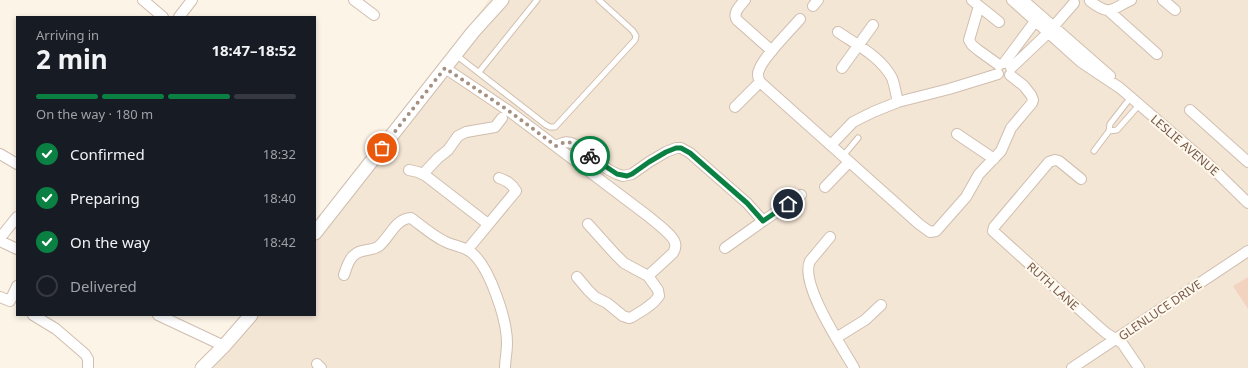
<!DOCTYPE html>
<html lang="en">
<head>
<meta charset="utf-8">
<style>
	:root { --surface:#171b24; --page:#242831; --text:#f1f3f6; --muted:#9ea1a6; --line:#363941; --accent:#0b8043 }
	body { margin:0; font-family:"Noto Sans",sans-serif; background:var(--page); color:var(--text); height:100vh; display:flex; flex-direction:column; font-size:15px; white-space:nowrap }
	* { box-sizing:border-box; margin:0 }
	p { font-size:13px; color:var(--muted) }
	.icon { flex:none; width:22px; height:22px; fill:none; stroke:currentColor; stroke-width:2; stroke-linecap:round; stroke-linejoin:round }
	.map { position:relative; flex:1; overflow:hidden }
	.panel { position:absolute; left:16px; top:16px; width:300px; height:300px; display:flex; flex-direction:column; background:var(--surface); border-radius:0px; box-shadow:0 2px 6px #0003 }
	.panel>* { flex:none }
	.pin { position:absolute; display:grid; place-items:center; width:34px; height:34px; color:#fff; margin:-17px; border:2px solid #fff; border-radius:50%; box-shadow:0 1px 4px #0007 }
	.courier { position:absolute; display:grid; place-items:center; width:40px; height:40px; margin:-20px; border:3px solid #0b8043; border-radius:50%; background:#fff; color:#222; box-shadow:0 1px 5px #0007 }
	.overview em { font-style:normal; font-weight:700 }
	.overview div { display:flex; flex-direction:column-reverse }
	.overview { display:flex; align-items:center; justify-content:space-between; height:68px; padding:0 20px }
	h1 { font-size:26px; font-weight:700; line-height:30px }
	.bar { display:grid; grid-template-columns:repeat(4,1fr); gap:6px 4px; align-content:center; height:48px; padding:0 20px }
	.bar i { height:5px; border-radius:3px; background:var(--line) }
	.bar .selected { background:var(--accent) }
	.bar p { grid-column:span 4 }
	ol { padding:0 20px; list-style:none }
	li { display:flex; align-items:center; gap:12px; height:44px }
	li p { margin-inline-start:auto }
	li .icon { padding:4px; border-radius:50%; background:var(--accent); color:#fff; stroke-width:4 }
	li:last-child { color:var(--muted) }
	li i { width:22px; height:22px; border:2px solid var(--line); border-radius:50% }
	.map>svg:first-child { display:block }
</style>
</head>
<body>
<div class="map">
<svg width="1248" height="368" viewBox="0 0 1248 368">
	<rect width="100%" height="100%" fill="#fcf4e7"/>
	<path fill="#f4e6d5" d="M489 0H1248V368H198L249 315H315V229Z"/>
	<path fill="#f2d3bf" d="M1248 277V309L1233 286Z"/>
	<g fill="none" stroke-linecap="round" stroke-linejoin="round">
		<g stroke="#d0beaf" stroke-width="7">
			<path id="service" d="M456 55 546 125 550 127H555L635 40 636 36 633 31 599 0
				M479 72 537 0
				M1109 131 1117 130 1139 105
				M1094 151 1109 131 1110 124 1131 97
				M843 156 858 138"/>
		</g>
		<g stroke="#d0beaf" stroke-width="12">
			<path id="minor" d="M143 0 163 17
				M354 0 374 15
				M745 0C740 6 732 13 737 20L772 51
				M972 0 979 6 969 40 972 45 978 50 999 65
				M1012 0 1081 62 1120 88 1206 162 1248 203
				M1023 0 1110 76
				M1163 0 1175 10
				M1090 1C1111 17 1111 9 1131 0
				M813 6 818 0
				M979 6 999 22
				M1109 11 1157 54
				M179 17 192 0
				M800 19C789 32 764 56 759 70 757 74 758 78 760 82L919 224 930 232 936 231 966 197 979 174 1001 151 1011 128 1032 103 1033 100 1031 95 1024 86 1010 75
				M838 32C857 45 881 57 892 78 895 86 896 95 898 102
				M1004 63 1039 16
				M445 68 509 111 648 216C655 222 673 235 675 243 676 247 675 250 673 253L648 276
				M842 68 873 25
				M1011 68 1048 33 1074 3
				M735 107 760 82
				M1190 110 1248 162
				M957 134 994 159
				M831 145 853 122 873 112 898 102 949 89 998 74
				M556 146C563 142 567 141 574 144L609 170 617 174 623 176 632 174 649 162 666 152 676 148H681L690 153 715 175 747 203 763 221 801 195
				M0 154 17 164
				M409 170 418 172 426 176 488 224
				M423 174 438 158 448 150 458 136 466 132 495 127 502 118
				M1081 179 1059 161 1055 160 1049 162 994 227 993 231 1099 327 1106 333 1122 343 1139 368
				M825 187 849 162
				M830 237 810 261C799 283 842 347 854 368
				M0 238 17 217
				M0 241 17 249
				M725 248 763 221
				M468 249 516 191C511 183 507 181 499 178
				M344 275C346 269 348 261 353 256 360 248 371 252 379 246 389 238 396 218 411 218 422 226 432 235 444 241 453 246 464 246 472 253 490 268 507 320 507 343 507 352 505 360 505 368
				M577 277 588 290 595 297 607 303 623 316 629 318 632 317 645 309 654 302 659 296 658 290 648 276 624 263 615 254 588 224
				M0 297 10 301 17 286
				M33 315 56 329 85 354 88 359V368
				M158 315 224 346
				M836 338 865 320 881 305
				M317 364 321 368
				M1072 368 1248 251"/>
		</g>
		<g stroke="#d0beaf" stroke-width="15">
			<path id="tertiary" d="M315 233 473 32 502 0
				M202 368 224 346 251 315"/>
		</g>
		<use href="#service" stroke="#fff" stroke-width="5"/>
		<use href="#minor" stroke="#fff" stroke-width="10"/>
		<use href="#tertiary" stroke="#fff" stroke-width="13"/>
	</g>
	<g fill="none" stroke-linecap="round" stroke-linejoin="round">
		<path stroke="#a59082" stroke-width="4" stroke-dasharray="0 7.2" d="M382 148 445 68 509 111 556 146C571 137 578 146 590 156"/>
		<path stroke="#0b8043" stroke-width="5" d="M590 156 617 174 627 176 632 174 649 162 666 152 676 148H681L690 153 715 175 747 203 763 221 788 204"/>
	</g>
	<g text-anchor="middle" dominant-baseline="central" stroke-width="4" stroke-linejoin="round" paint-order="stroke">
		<g font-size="12" fill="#765a4b" stroke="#fff8ed">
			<text transform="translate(1185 145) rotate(41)">LESLIE AVENUE</text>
			<text transform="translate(1053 286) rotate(42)">RUTH LANE</text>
			<text transform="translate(1160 310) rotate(-34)">GLENLUCE DRIVE</text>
		</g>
	</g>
</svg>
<div class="pin" style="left:382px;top:148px;background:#ea580c"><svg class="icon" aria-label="bag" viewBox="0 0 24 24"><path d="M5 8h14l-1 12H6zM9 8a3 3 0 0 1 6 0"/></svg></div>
<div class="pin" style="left:788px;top:204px;background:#1f2937"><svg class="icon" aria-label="home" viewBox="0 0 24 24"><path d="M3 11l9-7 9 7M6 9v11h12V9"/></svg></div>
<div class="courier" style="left:590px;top:156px"><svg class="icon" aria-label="bike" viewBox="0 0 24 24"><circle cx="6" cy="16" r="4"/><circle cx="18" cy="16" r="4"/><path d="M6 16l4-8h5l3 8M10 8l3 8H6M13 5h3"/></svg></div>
<section class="panel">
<div class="overview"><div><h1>2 min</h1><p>Arriving in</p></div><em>18:47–18:52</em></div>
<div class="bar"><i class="selected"></i><i class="selected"></i><i class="selected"></i><i></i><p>On the way · 180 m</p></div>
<ol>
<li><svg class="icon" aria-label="check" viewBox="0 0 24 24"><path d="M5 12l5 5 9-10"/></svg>Confirmed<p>18:32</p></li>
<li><svg class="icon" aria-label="check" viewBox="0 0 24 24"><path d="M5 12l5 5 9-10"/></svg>Preparing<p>18:40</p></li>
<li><svg class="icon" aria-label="check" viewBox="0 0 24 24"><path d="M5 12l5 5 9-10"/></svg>On the way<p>18:42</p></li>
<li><i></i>Delivered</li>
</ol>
</section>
</div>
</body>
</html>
